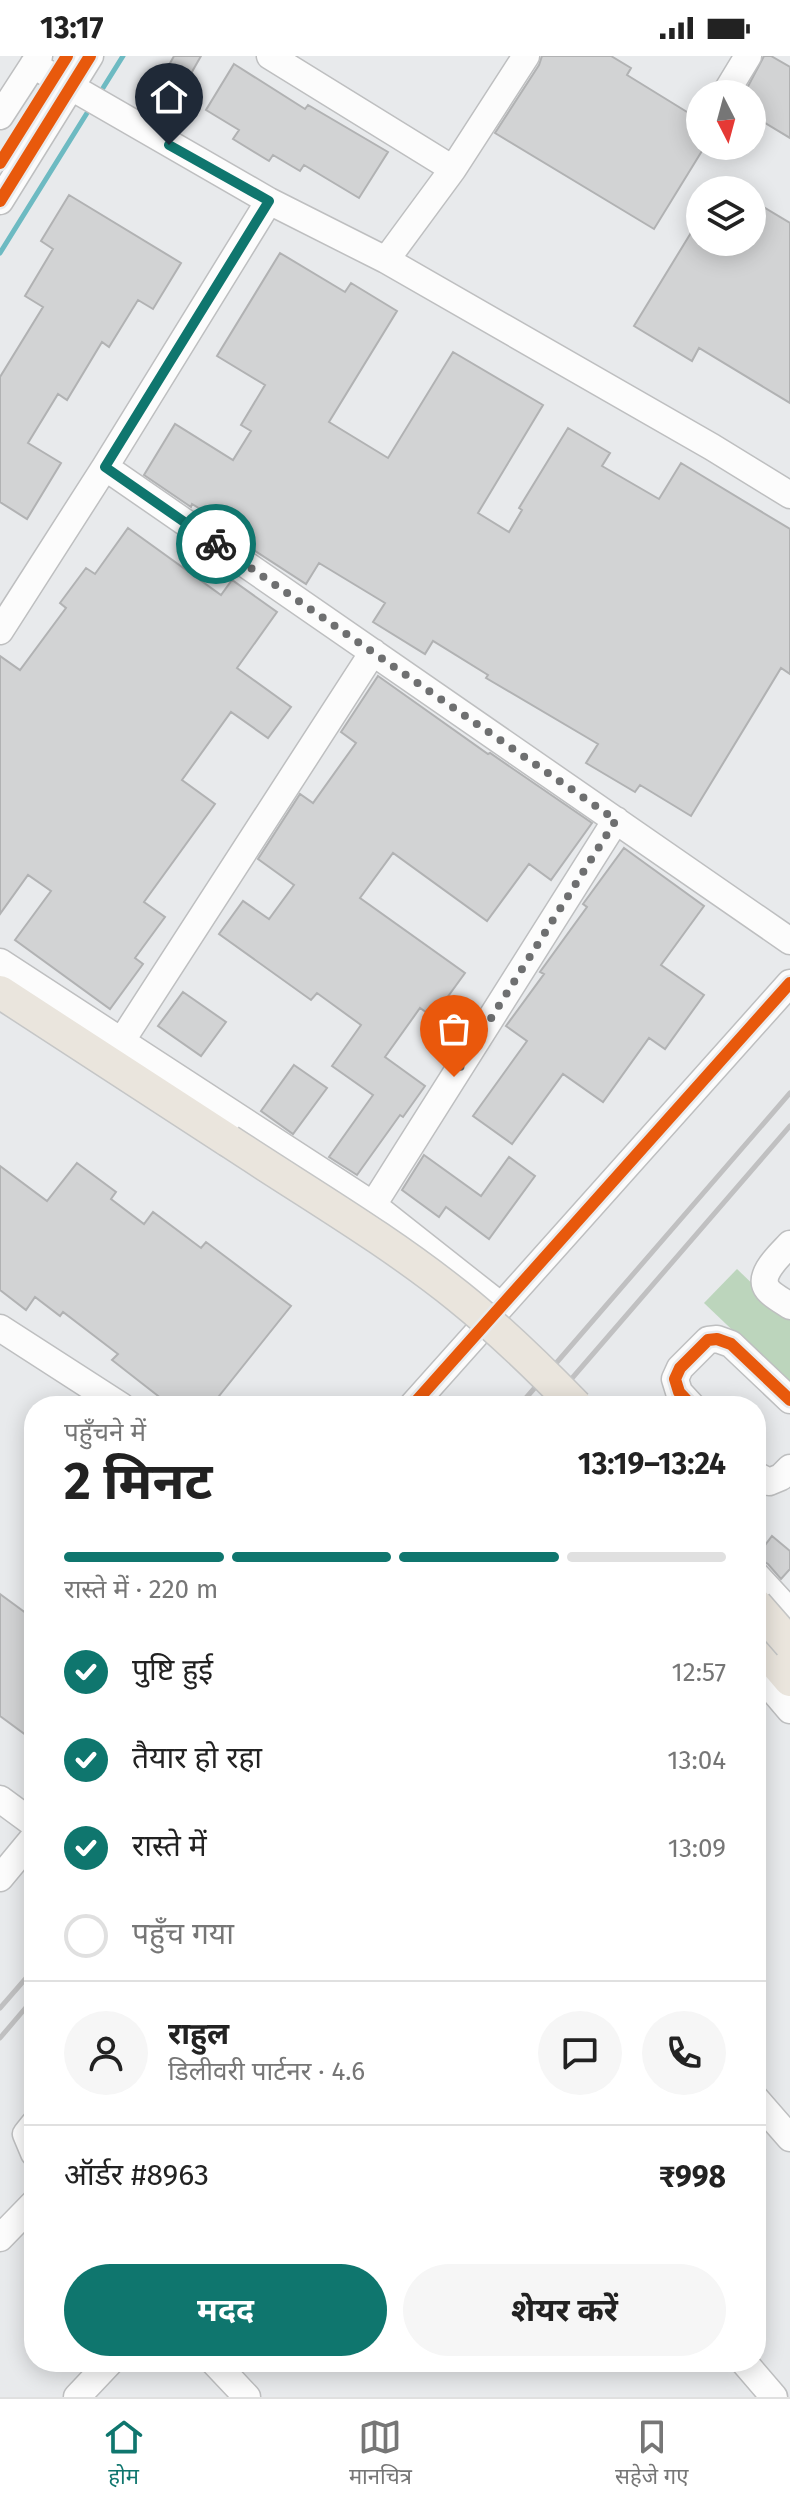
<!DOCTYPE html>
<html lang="hi">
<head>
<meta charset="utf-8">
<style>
	:root { --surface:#fff; --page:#f6f6f6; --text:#222; --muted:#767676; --line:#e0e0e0; --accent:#0f766e }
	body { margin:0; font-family:"Fira Sans","Noto Sans Devanagari",sans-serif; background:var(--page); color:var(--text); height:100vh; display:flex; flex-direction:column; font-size:30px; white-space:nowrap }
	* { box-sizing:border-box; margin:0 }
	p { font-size:26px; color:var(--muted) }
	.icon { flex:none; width:44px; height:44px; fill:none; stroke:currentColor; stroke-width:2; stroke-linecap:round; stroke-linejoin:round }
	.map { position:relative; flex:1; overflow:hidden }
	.side { position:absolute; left:24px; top:1340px; width:742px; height:976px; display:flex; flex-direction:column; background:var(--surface); border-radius:32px; box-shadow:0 4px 20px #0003 }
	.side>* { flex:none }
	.needle { width:52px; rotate:174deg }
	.controls { position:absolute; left:686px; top:24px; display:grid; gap:16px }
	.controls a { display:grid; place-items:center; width:80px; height:80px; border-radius:50%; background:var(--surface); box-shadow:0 4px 20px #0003; font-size:40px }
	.pin { position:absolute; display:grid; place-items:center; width:68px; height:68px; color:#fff; margin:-82px -34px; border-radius:50% 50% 50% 0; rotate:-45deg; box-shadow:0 0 8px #0007 }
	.pin .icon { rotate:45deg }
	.courier { position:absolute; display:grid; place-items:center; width:80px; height:80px; margin:-40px; border:6px solid #0f766e; border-radius:50%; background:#fff; color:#222; box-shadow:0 2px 10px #0007 }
	.overview em { font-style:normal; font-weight:700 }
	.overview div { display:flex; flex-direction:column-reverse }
	.overview { display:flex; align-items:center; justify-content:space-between; height:136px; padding:0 40px }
	h1 { font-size:52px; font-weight:700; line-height:60px }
	.bar { display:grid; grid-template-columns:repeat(4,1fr); gap:12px 8px; align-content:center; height:96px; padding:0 40px }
	.bar i { height:10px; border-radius:6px; background:var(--line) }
	.bar .current { background:var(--accent) }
	.bar p { grid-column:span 4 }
	.line { display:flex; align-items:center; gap:20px; padding:0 40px; border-top:2px solid var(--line) }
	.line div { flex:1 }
	.round { display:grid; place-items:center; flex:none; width:84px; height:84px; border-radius:42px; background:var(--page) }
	ol { padding:0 40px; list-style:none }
	li { display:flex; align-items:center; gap:24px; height:88px }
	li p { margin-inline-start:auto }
	li .icon { padding:8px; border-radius:50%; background:var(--accent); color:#fff; stroke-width:4 }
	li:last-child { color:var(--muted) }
	li i { width:44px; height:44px; border:4px solid var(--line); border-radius:50% }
	.primary-button { display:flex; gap:16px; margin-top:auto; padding:16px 40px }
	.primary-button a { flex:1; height:92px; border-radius:48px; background:var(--accent); color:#fff; font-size:32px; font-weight:700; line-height:92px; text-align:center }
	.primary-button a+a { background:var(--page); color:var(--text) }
	.status { display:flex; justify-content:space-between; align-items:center; height:56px; padding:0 40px; background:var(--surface); direction:ltr }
	.status svg { height:22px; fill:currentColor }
	.menu { display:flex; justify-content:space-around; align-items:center; height:112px; border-top:2px solid var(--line); background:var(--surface); font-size:22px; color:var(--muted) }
	.menu a { display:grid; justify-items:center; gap:4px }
	.menu .current { color:var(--accent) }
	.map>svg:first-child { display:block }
</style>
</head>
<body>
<div class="status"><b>13:17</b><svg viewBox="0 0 49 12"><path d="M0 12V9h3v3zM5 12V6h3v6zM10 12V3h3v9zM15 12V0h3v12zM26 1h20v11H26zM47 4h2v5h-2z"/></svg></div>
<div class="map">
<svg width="790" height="2341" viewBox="0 0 790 2341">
	<rect width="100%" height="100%" fill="#e8eaec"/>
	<path fill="#bcd5bc" d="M737 1213 790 1264V1329L704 1247Z"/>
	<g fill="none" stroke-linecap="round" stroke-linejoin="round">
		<path stroke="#6dbac2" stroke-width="5" d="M103 32 123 0
			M0 197 87 57"/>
	</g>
	<path fill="#d2d3d4" stroke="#b1b2b3" stroke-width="2" d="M174 0H201L189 21 169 9Z
		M542 0H611L631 12 627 19 700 64V90H705L654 173 495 77 539 9Z
		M764 0H771L790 11V82L752 59V38H744Z
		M234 8 305 53 308 49 388 96 359 142 304 109 300 115 273 99 269 105 233 83 239 74 206 54Z
		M69 139 181 207 153 253 138 244 109 291 102 286 67 344 58 338 28 387 61 407 27 463 0 446V321L43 251 25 240 53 193 41 185Z
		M752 144 790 167V347L699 292 692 305 634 270 700 162V186H752Z
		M280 197 345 236 351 227 397 255 329 366 388 402 453 296 543 349 478 457 509 476 522 454 519 452 568 372 610 397 602 410 659 443 681 407 790 473V618L781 612 691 760 640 729 635 736 586 707 598 688 486 622 488 619 433 585 425 598 373 566 385 547 319 507 306 528 249 491 253 485 192 448 191 451 144 419 175 368 233 404 251 375 241 369 265 329 217 300Z
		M128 472 221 539 232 524 277 556 237 612 291 651 268 682 231 656 182 724 215 748 144 846 165 861 135 902 143 908 110 953 15 884 51 835 28 819 0 858V600L20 614 66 552 60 547 86 512 95 518Z
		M378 620 488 698 490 697 592 767 551 824 529 808 487 865 393 797 360 842 465 917 433 961 420 952 385 1001 425 1030 403 1061 400 1059 357 1119 329 1101 373 1039 332 1010 361 969 317 937 311 944 219 878 243 845 269 863 294 829 258 803 300 738 313 747 356 687 341 676Z
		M624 792 704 850 661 909 704 939 665 993 649 982 603 1046 563 1018 512 1088 473 1060 527 985 506 970 544 918 540 916 587 851 583 848Z
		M183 936 226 966 201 1000 158 970Z
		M294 1009 327 1032 293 1078 261 1055Z
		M424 1099 481 1140 509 1101 535 1120 489 1183 446 1151 439 1161 402 1134Z
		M77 1107 116 1136 111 1143 144 1168 153 1156 201 1192 206 1186 291 1250 211 1350H171L112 1304 118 1298 63 1256 60 1260 35 1241 26 1254 0 1234V1110L47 1145Z
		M772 1480 790 1495V1513L781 1523 768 1508 756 1501Z
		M0 1538 34 1563V1685L0 1660Z"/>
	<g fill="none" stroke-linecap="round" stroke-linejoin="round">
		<g stroke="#bebfc0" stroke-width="29">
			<path id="minor" d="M270 0 453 113
				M33 9 269 145 386 204 712 391 790 439
				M725 38 748 0
				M0 60 39 0
				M0 145 90 0
				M386 204 453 113 526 0
				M105 411 790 885
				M0 575 105 411 269 145
				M0 906 373 1149
				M108 1006 373 596
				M790 1188C781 1198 756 1219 768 1234 773 1240 783 1245 790 1250
				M501 1250 373 1149 616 764
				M0 1272 121 1350
				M412 1350 790 927
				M692 1350 679 1336 675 1323 680 1312 708 1284 717 1283 731 1288 790 1344
				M756 1419 769 1426 781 1421 790 1412
				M756 1519 790 1556
				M756 1614 790 1654
				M0 1743 34 1768
				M0 1822 34 1781
				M756 2043 790 2082
				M34 2068 26 2078 34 2097
				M0 2182 34 2147
				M214 2306 247 2341
				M744 2306 774 2341
				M77 2341 110 2306"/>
		</g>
		<g stroke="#c5c6c6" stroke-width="35">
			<path id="major" d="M0 936 229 1085
				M756 1584 790 1624"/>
		</g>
		<use href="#minor" stroke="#fcfcfc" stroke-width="26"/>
		<use href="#major" stroke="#eae5dd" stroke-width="32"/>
		<path stroke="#c0c0c1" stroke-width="5" d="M519 1350 790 1037
			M548 1350 790 1070
			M0 1952 34 1913
			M0 1982 34 1942"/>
		<g stroke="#c5c6c6" stroke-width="35" stroke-linecap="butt">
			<path id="major-bridge" d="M229 1085C306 1136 387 1183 459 1241 500 1274 539 1312 576 1350
				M756 1549 790 1588"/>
		</g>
		<use href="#major-bridge" stroke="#eae5dd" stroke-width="32"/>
		<g stroke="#e7eaed" stroke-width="17">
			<path id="cycleway" d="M0 107 67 0
				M0 145 90 0
				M412 1350 790 927
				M692 1350 679 1336 675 1323 680 1312 708 1284 717 1283 731 1288 790 1344"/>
		</g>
		<use href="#cycleway" stroke="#e8590c" stroke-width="12"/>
	</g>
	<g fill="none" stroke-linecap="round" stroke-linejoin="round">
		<path stroke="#6e6f70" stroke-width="8" stroke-dasharray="0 14.4" d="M216 488 616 764 454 1021"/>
		<path stroke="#0f766e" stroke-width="10" d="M169 89 269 145 105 411 216 488"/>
	</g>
</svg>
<div class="controls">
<a><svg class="needle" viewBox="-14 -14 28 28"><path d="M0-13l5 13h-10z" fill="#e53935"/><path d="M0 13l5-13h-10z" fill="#767676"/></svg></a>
<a><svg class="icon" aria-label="layers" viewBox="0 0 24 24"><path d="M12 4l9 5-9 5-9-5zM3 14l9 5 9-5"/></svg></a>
</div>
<div class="pin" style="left:454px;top:1021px;background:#ea580c"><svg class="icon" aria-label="bag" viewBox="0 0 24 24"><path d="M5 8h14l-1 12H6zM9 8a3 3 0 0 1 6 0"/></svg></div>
<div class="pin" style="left:169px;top:89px;background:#1f2937"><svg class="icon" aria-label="home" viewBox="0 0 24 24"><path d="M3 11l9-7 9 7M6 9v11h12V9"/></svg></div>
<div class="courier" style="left:216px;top:488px"><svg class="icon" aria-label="bike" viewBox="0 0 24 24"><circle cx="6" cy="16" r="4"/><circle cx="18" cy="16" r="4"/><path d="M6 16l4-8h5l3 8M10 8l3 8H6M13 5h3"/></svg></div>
<section class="side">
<div class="overview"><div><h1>2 मिनट</h1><p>पहुँचने में</p></div><em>13:19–13:24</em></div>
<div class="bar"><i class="current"></i><i class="current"></i><i class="current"></i><i></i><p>रास्ते में · 220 m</p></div>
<ol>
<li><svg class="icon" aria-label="check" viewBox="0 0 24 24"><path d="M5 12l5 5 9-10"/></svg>पुष्टि हुई<p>12:57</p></li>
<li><svg class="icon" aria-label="check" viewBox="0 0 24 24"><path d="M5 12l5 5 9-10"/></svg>तैयार हो रहा<p>13:04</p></li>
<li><svg class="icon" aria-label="check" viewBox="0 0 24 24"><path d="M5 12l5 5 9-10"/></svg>रास्ते में<p>13:09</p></li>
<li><i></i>पहुँच गया</li>
</ol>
<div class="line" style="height:144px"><a class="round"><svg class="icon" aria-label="person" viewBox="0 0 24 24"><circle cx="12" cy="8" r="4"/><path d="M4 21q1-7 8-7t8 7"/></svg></a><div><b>राहुल</b><p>डिलीवरी पार्टनर · 4.6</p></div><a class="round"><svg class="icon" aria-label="chat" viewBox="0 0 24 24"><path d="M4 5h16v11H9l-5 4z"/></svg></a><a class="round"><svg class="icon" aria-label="phone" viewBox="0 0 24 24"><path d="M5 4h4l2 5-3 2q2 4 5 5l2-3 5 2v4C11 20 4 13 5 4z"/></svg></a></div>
<div class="line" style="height:104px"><div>ऑर्डर #8963</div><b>₹998</b></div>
<div class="primary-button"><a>मदद</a><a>शेयर करें</a></div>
</section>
</div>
<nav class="menu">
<a class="current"><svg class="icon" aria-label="home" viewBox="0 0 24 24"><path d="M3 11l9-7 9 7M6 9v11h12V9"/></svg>होम</a>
<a><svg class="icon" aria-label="map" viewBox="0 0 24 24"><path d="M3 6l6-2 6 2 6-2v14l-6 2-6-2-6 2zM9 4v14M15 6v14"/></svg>मानचित्र</a>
<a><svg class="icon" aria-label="saved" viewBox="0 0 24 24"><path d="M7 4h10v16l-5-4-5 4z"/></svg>सहेजे गए</a>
</nav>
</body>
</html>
